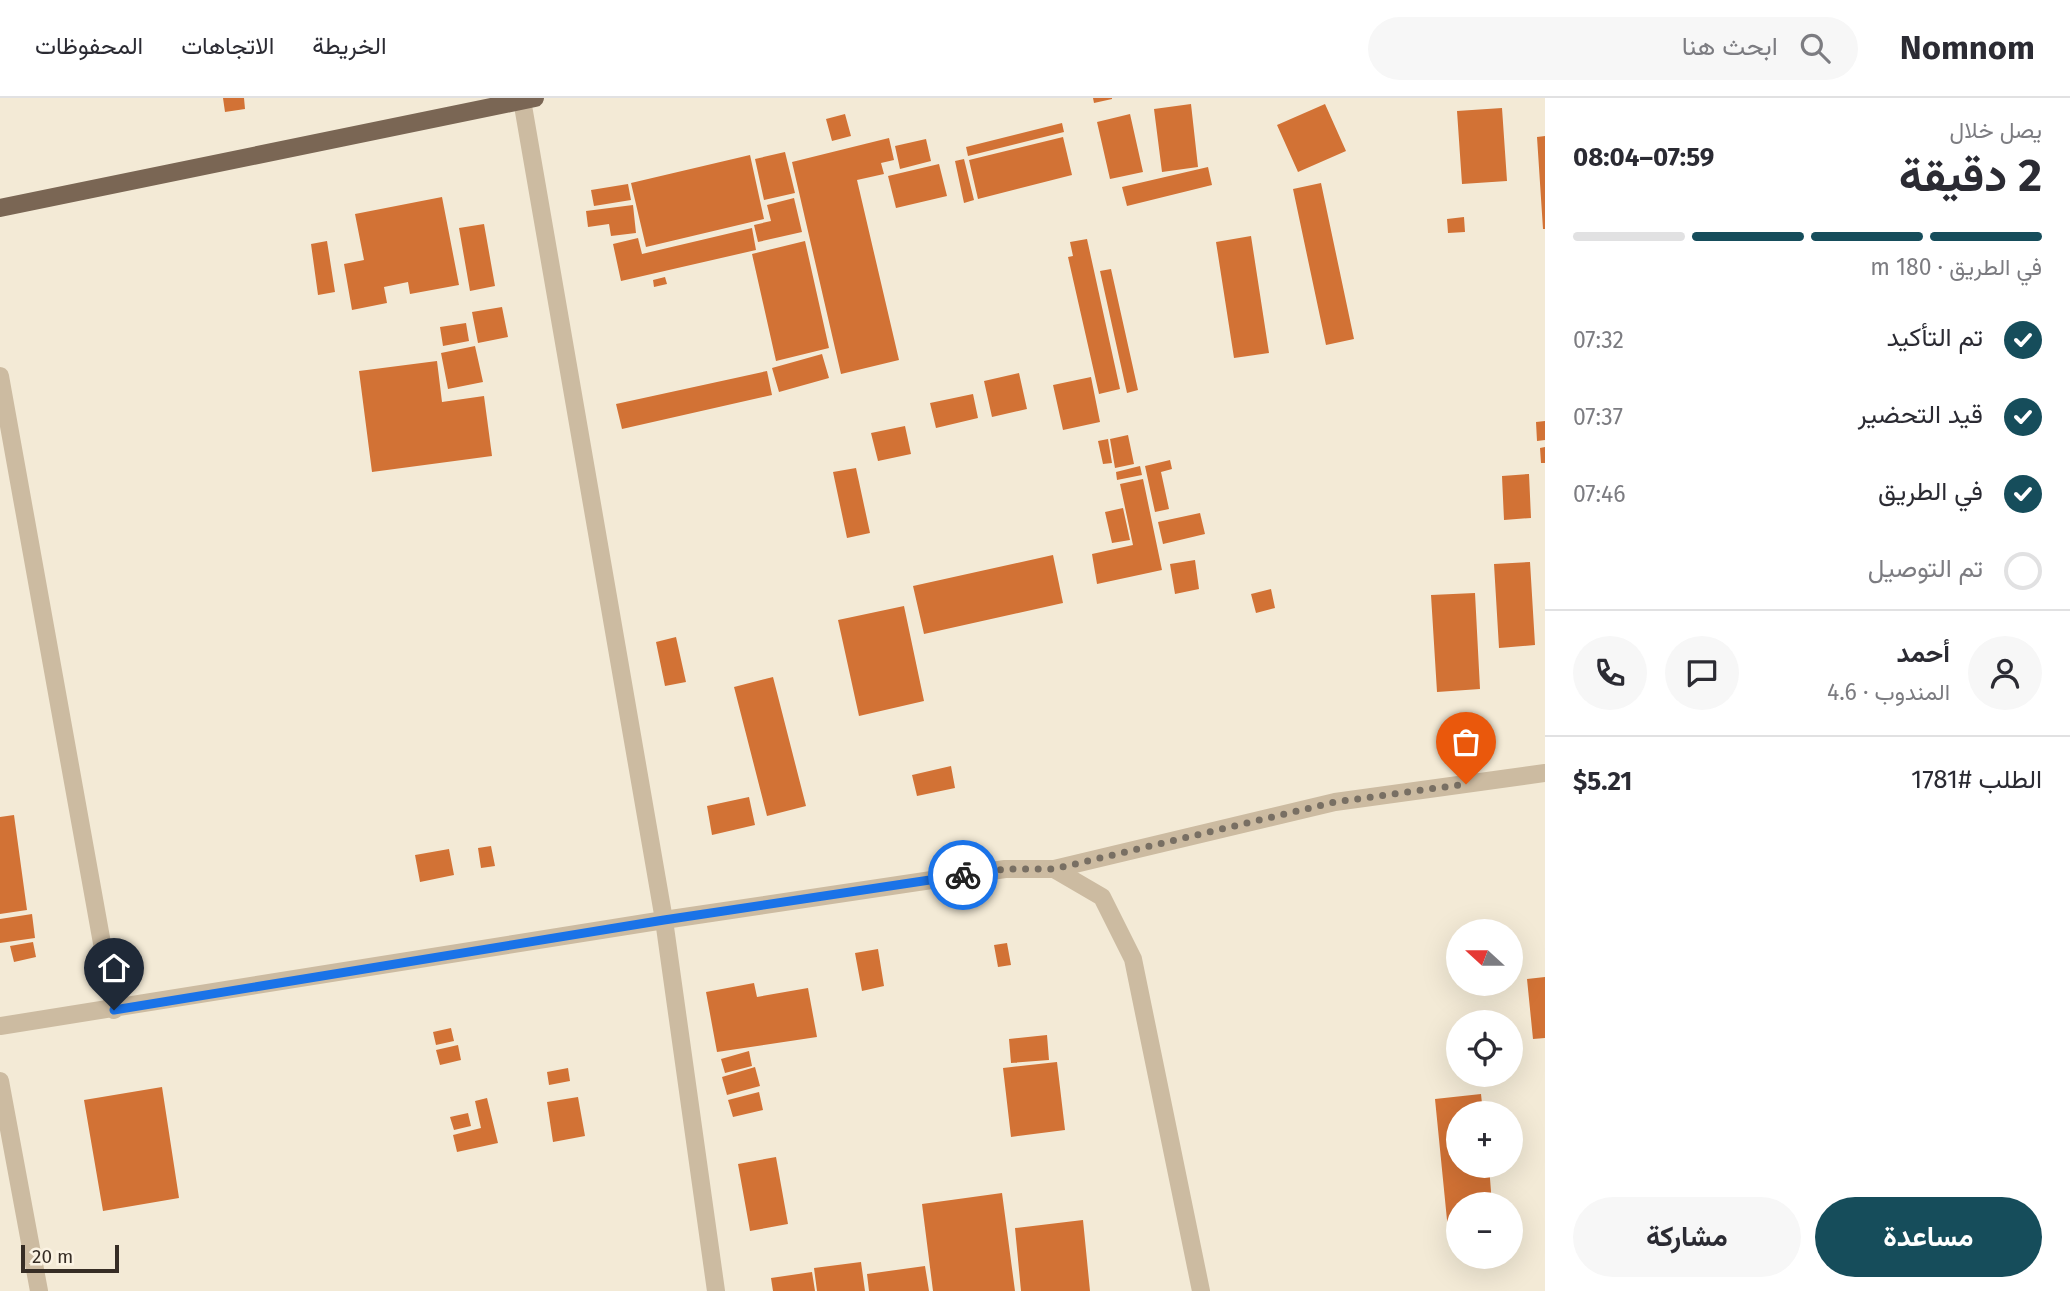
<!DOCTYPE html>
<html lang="ar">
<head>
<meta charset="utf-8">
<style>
	:root { --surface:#fff; --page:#f7f7f7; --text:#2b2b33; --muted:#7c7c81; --line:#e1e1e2; --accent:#164d5b }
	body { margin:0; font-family:"Fira Sans",Vazirmatn,sans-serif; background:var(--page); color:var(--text); direction:rtl; height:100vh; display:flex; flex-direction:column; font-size:26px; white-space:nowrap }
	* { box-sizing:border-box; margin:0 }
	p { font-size:23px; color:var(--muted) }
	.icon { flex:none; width:38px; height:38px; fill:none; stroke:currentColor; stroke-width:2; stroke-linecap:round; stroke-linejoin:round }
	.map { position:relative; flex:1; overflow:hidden; direction:ltr }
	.sheet { display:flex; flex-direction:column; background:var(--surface); width:525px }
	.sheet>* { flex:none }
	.needle { width:46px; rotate:291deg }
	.buttons { position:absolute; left:1446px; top:821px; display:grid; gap:14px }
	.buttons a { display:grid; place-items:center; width:77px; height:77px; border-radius:50%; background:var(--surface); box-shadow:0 7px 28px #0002; font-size:35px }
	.scale { position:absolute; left:21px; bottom:18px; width:98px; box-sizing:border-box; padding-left:7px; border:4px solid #362d25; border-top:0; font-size:19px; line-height:24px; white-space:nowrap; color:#362d25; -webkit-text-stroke:5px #fbf3e3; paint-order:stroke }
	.pin { position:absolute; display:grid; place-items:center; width:60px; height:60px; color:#fff; margin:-72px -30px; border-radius:50% 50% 50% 0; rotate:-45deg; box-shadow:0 0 7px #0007 }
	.pin .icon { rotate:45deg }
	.courier { position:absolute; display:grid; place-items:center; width:70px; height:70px; margin:-35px; border:5px solid #1a73e8; border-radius:50%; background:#fff; color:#222; box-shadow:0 2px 9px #0007 }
	.overview em { font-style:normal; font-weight:700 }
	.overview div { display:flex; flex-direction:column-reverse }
	.overview { display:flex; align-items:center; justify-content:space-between; height:119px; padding:0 28px }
	h1 { font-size:46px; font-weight:700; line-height:52px }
	.bar { display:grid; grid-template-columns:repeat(4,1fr); gap:10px 7px; align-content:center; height:84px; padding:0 28px }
	.bar i { height:9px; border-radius:5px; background:var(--line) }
	.bar .current { background:var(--accent) }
	.bar p { grid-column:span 4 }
	.line { display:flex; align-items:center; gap:18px; padding:0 28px; border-top:2px solid var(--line) }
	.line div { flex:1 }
	.round { display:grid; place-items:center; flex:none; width:74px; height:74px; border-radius:37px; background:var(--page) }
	ol { padding:0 28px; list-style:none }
	li { display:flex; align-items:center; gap:21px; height:77px }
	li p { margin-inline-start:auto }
	li .icon { padding:7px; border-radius:50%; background:var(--accent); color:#fff; stroke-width:4 }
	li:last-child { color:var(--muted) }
	li i { width:38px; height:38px; border:4px solid var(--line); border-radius:50% }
	.cta { display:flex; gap:14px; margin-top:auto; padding:14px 28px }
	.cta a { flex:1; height:80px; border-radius:42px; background:var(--accent); color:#fff; font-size:28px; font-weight:700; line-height:80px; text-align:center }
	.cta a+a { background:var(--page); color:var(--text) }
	header { display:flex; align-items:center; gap:42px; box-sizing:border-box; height:98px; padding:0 35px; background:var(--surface); border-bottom:2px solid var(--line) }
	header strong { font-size:33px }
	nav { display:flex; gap:38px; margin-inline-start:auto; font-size:24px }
	.search { width:490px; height:63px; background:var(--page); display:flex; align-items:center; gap:18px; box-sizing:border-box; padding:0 24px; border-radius:38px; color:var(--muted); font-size:26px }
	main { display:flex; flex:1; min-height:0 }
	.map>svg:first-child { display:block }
</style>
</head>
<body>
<header>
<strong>Nomnom</strong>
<div class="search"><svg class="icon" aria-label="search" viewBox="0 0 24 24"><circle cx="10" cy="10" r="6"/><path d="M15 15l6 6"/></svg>ابحث هنا</div>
<nav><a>الخريطة</a><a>الاتجاهات</a><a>المحفوظات</a></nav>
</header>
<main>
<section class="sheet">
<div class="overview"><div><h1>2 دقيقة</h1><p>يصل خلال</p></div><em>07:59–08:04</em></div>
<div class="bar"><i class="current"></i><i class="current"></i><i class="current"></i><i></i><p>في الطريق · 180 m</p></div>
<ol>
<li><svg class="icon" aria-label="check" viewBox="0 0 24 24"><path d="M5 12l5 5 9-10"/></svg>تم التأكيد<p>07:32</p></li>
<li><svg class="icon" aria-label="check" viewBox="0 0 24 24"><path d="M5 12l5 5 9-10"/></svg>قيد التحضير<p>07:37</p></li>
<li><svg class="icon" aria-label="check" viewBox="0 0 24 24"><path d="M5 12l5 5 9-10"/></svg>في الطريق<p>07:46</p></li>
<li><i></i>تم التوصيل</li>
</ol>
<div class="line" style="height:126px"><a class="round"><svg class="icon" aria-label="person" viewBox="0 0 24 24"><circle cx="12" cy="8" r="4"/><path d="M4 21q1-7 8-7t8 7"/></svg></a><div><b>أحمد</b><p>المندوب · 4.6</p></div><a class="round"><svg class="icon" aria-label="chat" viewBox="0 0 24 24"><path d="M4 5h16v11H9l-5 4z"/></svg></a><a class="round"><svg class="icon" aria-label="phone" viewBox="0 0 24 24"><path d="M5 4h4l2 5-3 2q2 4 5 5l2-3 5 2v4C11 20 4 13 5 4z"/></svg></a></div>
<div class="line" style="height:91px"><div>الطلب #1781</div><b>$5.21</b></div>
<div class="cta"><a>مساعدة</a><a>مشاركة</a></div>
</section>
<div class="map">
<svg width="1545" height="1193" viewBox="0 0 1545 1193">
	<rect width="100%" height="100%" fill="#f3ead6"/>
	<path fill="#d27235" d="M223 0H244L245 11 225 14Z
		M1093 0H1112V1L1094 5Z
		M1191 6 1198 69 1162 74 1154 11Z
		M1325 6 1346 53 1298 74 1277 27Z
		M1502 10 1507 83 1462 86 1457 13Z
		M845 16 851 38 832 43 826 21Z
		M1130 16 1143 74 1110 81 1097 24Z
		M1062 25 1064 34 968 58 966 49Z
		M1545 38V131H1543L1537 39Z
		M1063 39 1072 77 978 101 969 62Z
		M889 40 894 62 881 65 884 76 857 82 899 262 841 276 792 64Z
		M926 41 931 63 900 71 895 48Z
		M785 54 795 95 764 102 755 61Z
		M750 57 764 121 646 149 631 85Z
		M964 61 974 102 964 105 955 63Z
		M939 66 947 98 896 110 888 78Z
		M1208 69 1212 87 1127 108 1122 89Z
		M1321 85 1354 241 1326 247 1293 91Z
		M628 86 631 102 594 108 591 92Z
		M442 99 459 187 410 196 408 184 384 189 387 205 352 212 344 166 364 162 355 116Z
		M794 100 802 134 758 144 754 127 771 123 767 107Z
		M633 107 636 135 611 138 609 126 588 129 586 113Z
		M1464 119 1465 134 1448 135 1447 121Z
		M484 126 495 188 470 193 459 130Z
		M752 130 756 152 621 183 613 146 638 140 642 156Z
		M1251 138 1269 255 1234 260 1216 144Z
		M1087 141 1120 291 1099 296 1068 159 1073 158 1070 144Z
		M327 143 335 194 318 197 311 146Z
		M805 143 829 250 776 263 752 156Z
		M1111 171 1138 292 1127 295 1100 173Z
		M665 179 667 186 654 189 653 182Z
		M502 209 508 239 478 245 472 214Z
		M466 225 469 243 443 248 440 229Z
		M475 248 483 284 448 291 441 255Z
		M822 256 829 280 779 294 772 270Z
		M437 263 442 304 484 298 492 358 372 374 359 273Z
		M767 273 772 297 622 331 616 306Z
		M1019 275 1027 311 992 319 984 283Z
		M1091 279 1100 324 1063 332 1053 287Z
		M973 296 978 320 936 330 930 305Z
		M1545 323V342L1537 343 1536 324Z
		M905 328 911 356 878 363 871 335Z
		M1128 337 1134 366 1115 370 1110 341Z
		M1108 341 1112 365 1103 366 1098 343Z
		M1545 349V365H1541L1540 350Z
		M1170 362 1172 371 1161 374 1169 411 1155 414 1145 368Z
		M1140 368 1142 377 1117 382 1116 374Z
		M856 370 870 435 847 440 833 374Z
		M1529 376 1531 420 1504 422 1502 378Z
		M1143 381 1162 472 1097 486 1092 456 1133 447 1120 386Z
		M1123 410 1130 442 1112 445 1105 414Z
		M1200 415 1205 436 1163 446 1158 424Z
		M1053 457 1063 505 924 536 913 488Z
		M1195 462 1199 491 1175 496 1170 466Z
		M1530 464 1535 547 1499 550 1494 466Z
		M1271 491 1275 510 1256 515 1251 496Z
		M1475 495 1480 591 1437 594 1431 497Z
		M904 508 924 603 859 618 838 522Z
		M676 539 686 584 665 588 656 544Z
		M773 579 806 708 767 718 734 589Z
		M951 668 955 690 917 698 912 677Z
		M749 699 755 727 712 737 707 708Z
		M14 717 27 812 0 816V719Z
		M491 748 495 768 481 770 478 750Z
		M449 751 454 777 420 784 415 757Z
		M32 816 35 840 0 845V821Z
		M33 844 36 859 14 864 10 848Z
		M1007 845 1011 867 998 869 994 847Z
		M878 851 884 888 862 893 855 855Z
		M1545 879V940L1533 941 1527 881Z
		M754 885 757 899 808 890 817 939 717 954 706 894Z
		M451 930 454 943 436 947 433 934Z
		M1047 937 1049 962 1011 965 1009 941Z
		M458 947 461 962 440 967 436 952Z
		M749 953 752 968 725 975 721 961Z
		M1057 964 1065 1032 1011 1039 1003 970Z
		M755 969 760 988 727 997 722 979Z
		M568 970 570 983 549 987 547 974Z
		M162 989 179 1100 103 1113 84 1002Z
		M759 994 763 1012 733 1019 728 1002Z
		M1481 996 1483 1015H1458V1068H1489L1492 1106H1458V1131L1448 1132 1435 1001Z
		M578 999 585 1038 553 1044 547 1004Z
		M487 1000 498 1045 457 1054 453 1037 481 1030 475 1003Z
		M468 1015 471 1028 454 1032 450 1019Z
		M776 1059 788 1126 750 1133 738 1066Z
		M1002 1095 1015 1193H933L922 1106Z
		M1083 1122 1090 1193H1021L1015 1130Z
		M861 1164 865 1193H817L814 1170Z
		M925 1168 929 1193H869L867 1176Z
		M812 1174 815 1193H773L771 1180Z"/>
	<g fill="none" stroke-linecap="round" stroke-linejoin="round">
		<path stroke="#ccbba1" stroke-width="18" d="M522 2 664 822 716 1193
			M0 278 114 912
			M1054 771 1335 704 1545 675
			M0 928 664 822 1005 771H1054L1102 799 1133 861 1201 1193
			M0 983 39 1193"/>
		<path stroke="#7a6654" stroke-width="18" d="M0 110 535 0"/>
	</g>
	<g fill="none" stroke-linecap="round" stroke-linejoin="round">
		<path stroke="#786f63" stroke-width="7" stroke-dasharray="0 12.6" d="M963 777 1005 771H1054L1335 704 1466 686"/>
		<path stroke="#1a73e8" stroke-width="9" d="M114 912 664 822 963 777"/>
	</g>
</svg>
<div class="buttons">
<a><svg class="needle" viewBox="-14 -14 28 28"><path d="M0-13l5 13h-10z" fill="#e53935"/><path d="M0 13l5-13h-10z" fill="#7c7c81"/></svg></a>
<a><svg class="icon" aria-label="locate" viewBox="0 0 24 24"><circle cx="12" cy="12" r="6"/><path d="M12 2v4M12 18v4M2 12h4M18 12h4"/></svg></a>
<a>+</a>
<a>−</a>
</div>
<div class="scale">20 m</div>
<div class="pin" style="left:1466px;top:686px;background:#ea580c"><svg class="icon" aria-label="bag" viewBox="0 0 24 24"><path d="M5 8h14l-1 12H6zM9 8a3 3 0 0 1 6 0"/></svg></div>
<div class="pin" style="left:114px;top:912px;background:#1f2937"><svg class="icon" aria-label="home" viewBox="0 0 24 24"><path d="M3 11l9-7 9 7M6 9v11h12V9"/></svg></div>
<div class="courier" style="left:963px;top:777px"><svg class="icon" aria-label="bike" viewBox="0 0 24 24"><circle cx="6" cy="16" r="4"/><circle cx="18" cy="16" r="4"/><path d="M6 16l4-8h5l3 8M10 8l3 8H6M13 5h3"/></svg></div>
</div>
</main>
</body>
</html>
